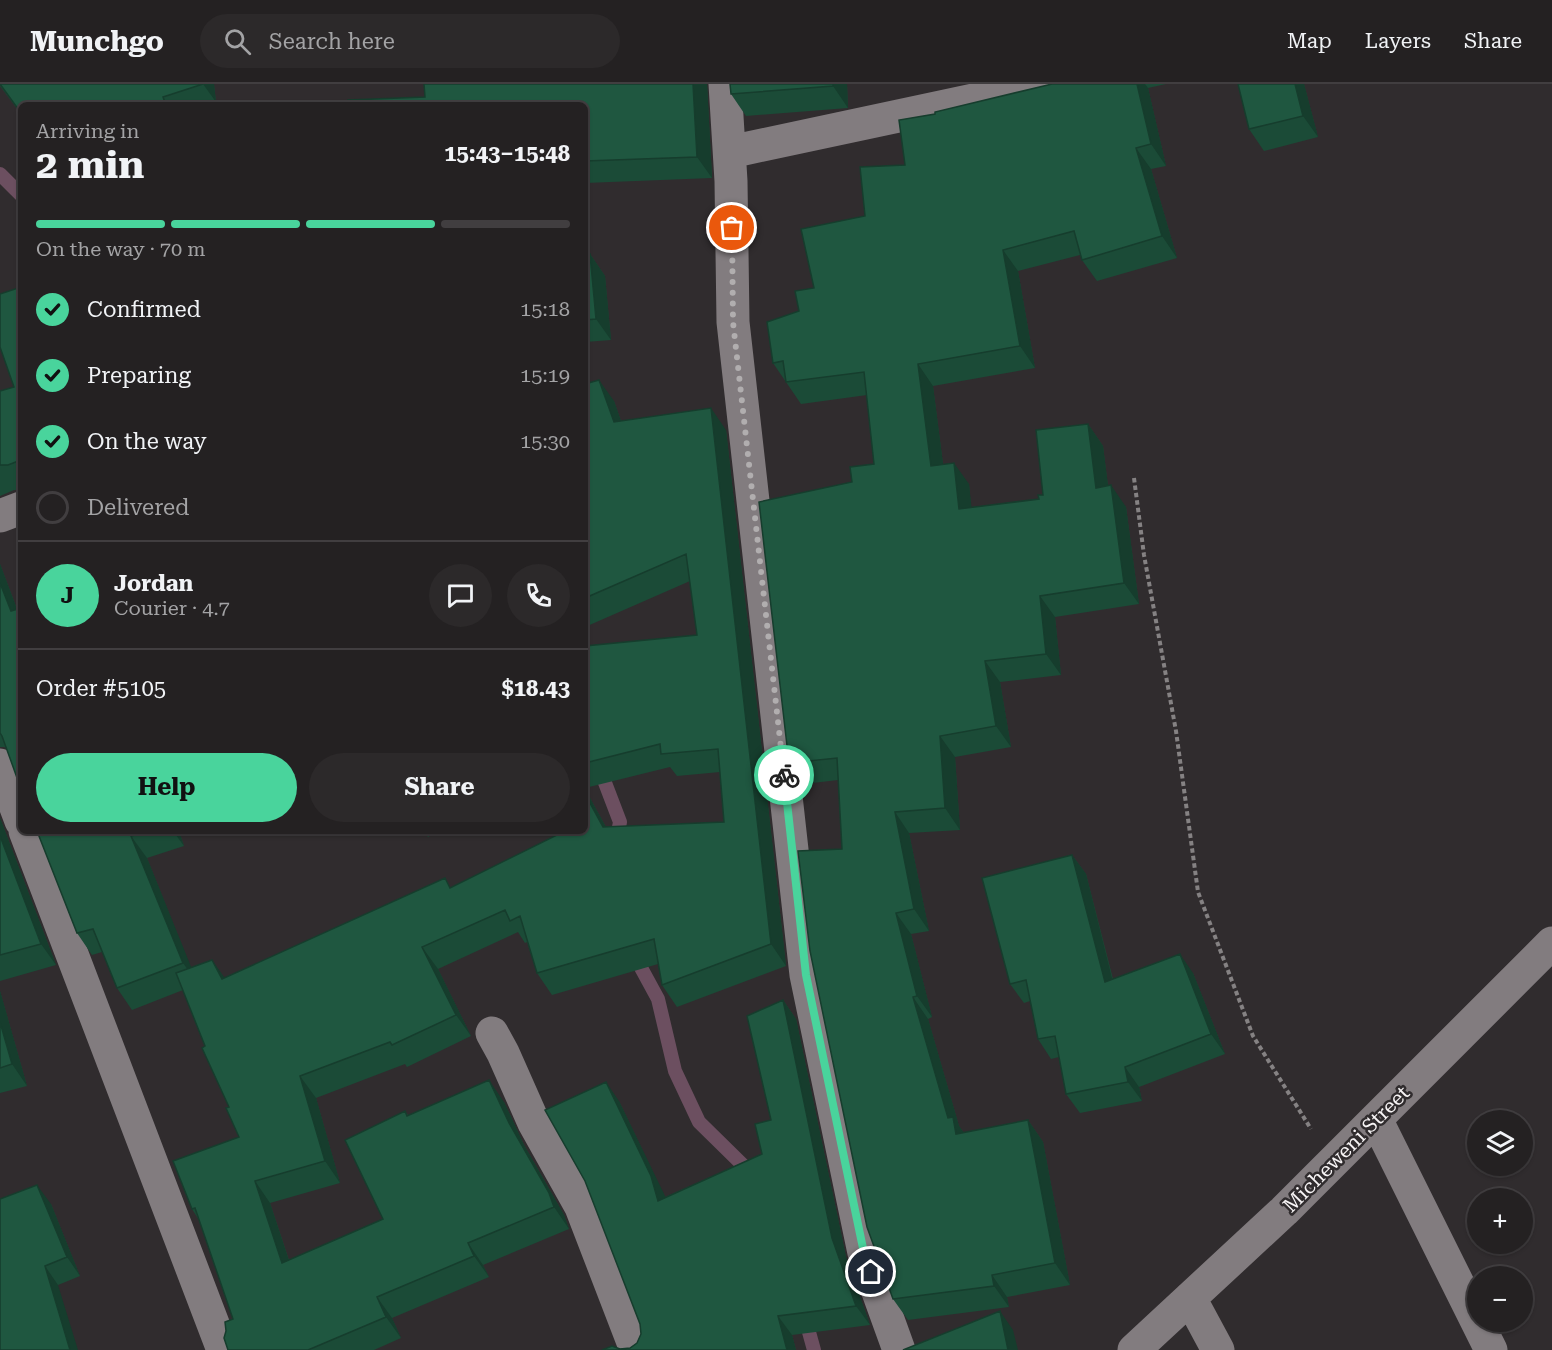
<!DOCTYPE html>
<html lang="en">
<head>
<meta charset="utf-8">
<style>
	:root { --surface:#242122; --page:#2c292a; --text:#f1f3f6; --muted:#a3a3a5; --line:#413e40; --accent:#49d49c }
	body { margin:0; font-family:"Roboto Serif",serif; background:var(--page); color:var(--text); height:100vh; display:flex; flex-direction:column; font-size:22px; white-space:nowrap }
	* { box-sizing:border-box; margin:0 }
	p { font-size:20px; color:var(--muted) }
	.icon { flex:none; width:33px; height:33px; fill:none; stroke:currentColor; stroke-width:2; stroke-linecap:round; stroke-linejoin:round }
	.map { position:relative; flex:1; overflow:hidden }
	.drawer { position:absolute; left:18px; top:18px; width:570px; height:732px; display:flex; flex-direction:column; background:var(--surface); border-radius:9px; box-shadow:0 2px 4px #0004,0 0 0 2px var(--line) }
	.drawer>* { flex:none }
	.tools { position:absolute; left:1467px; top:1026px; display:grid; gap:12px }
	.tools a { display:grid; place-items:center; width:66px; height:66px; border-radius:50%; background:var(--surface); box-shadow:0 2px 4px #0004,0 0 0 2px var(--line); font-size:30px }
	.pin { position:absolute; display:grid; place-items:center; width:51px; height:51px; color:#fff; margin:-26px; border:3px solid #fff; border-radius:50%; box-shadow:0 2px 6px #0007 }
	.courier { position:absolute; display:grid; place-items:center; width:60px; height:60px; margin:-30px; border:4px solid #49d49c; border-radius:50%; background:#fff; color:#222; box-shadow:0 2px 8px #0007 }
	.overview em { font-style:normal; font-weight:700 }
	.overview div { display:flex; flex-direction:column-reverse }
	.overview { display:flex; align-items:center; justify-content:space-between; height:102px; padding:0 18px }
	h1 { font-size:39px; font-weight:700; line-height:45px }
	.bar { display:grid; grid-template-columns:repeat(4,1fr); gap:9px 6px; align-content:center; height:72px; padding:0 18px }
	.bar i { height:8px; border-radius:4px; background:var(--line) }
	.bar .selected { background:var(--accent) }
	.bar p { grid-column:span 4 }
	.line { display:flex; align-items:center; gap:15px; padding:0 18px; border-top:2px solid var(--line) }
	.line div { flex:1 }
	.round { display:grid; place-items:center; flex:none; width:63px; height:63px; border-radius:32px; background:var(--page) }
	ol { padding:0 18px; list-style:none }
	li { display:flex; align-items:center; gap:18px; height:66px }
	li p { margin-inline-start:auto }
	li .icon { padding:6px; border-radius:50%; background:var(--accent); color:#111; stroke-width:4 }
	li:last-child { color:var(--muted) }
	li i { width:33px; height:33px; border:3px solid var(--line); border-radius:50% }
	.button { display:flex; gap:12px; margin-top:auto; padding:12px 18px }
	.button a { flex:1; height:69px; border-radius:36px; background:var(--accent); color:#111; font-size:24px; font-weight:700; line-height:69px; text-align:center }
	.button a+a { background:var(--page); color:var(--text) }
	header { display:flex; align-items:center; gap:36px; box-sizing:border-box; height:84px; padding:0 30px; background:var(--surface); border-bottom:2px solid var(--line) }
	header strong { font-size:28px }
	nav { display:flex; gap:33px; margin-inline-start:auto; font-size:21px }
	.search { width:420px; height:54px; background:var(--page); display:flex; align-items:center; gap:15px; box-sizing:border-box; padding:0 21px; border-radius:33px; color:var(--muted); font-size:22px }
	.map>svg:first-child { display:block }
</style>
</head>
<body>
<header>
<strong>Munchgo</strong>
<div class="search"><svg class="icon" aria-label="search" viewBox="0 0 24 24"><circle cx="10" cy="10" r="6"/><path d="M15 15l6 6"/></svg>Search here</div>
<nav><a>Map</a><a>Layers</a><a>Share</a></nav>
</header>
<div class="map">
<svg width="1552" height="1266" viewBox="0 0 1552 1266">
	<rect width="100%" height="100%" fill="#302c2e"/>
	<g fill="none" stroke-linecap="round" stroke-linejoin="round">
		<path stroke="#6c4f60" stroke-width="14" d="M0 90 21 111
			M585 661 599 683 620 738 616 759
			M633 869 658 915 675 987 699 1038 754 1092
			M804 1230 814 1266"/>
		<path stroke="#858283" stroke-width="4" stroke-dasharray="4.5 3" stroke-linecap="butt" d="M1134 394 1144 471 1176 647 1198 808 1253 952 1311 1045"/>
		<path stroke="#827c7f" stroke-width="33" d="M725 0 731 97 733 238 806 891 864 1169 899 1266
			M730 68 992 12 1063 0
			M0 432 21 424
			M0 681 21 737
			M25 747 223 1266
			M492 949 503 969 534 1039 581 1123 636 1266
			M1376 1035 1491 1266
			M1190 1214 1218 1266
			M1134 1266 1284 1127 1552 859"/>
	</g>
	<path fill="#1b4b37" d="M0 0H214L216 18 208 21H21V30L0 2Z
		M424 0H707L712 94 585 99V21L425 13Z
		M730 0H847L848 24 746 32 731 10Z
		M1052 0H1166L1148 4 1166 82 1151 85 1177 174 1097 197 1082 176 1080 171 1018 187 1035 284 933 302 943 380 969 400 971 423 1039 415 1043 411 1088 340 1103 362 1108 402 1126 423 1139 520 1055 533 1061 591 1000 598 1011 663 955 673 960 746 909 749 929 847 911 850 932 933 928 935 959 1042 964 1049 1028 1036 1043 1058 1070 1201 1007 1213 1009 1223 908 1236 893 1215 842 765 838 696 804 700 789 679 852 398 874 380 867 311 801 320 773 279 799 227 814 204 865 132 905 81 935 30Z
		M1238 0H1304L1318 53 1264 67 1249 45Z
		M585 170H590L605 192 611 256 585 258Z
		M21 203V406H14L0 412V307L14 303Z
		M585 300 614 317 621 337 726 346 786 882 677 923 662 901 658 880 552 911 537 889 527 858 525 859 518 848 438 885 471 952 407 983 405 980 316 1014 340 1099 270 1119 289 1176 383 1135 405 1027 408 1031 504 1018 524 1061 564 1131 569 1145 483 1181 489 1193 392 1234 401 1254 374 1266H228L233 1235 199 1136 192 1125 239 1053 229 1023 183 906 132 926 117 904 102 868 92 871 77 849 37 747H179L184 762 147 774 191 884 224 894 452 803 563 748 585 705 606 743 724 738 720 688 677 692 670 683 585 704V562L697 551 690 497 585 543Z
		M0 480 17 525 6 664 4 663H0Z
		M0 734 56 881 0 897Z
		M274 747H287L277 751Z
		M424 747H438L428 753Z
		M1072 771 1086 790 1113 895 1193 889 1225 970 1139 1003 1142 1017 1080 1029 1066 1010 1059 973 1051 975 1038 955 1030 917 1024 919 1010 900Z
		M0 907 27 1002 0 1009Z
		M783 916 796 935 846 1173 870 1241 792 1251 796 1266H602L630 1264 637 1259 641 1250 619 1017 665 1113 762 1070 771 1036Z
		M51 1120 80 1192 58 1201 0 1266Z"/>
	<path fill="#163d2d" d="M203 0H214L216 18Z
		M693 0H707L712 94 697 73Z
		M833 0H847L848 24 833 2Z
		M1137 0H1145L1148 4 1166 82 1151 60Z
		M1295 0H1304L1318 53 1303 32Z
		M1136 64 1151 85 1177 174 1162 152Z
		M1003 166 1018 187 1035 284 1020 262Z
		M590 170 605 192 611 256 596 235Z
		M918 280 933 302 946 403 931 382Z
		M599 296 614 317 629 360 614 338Z
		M711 324 726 346 786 882 771 860Z
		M1088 340 1103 362 1111 425 1096 404Z
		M954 379 969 400 974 446 959 425Z
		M1111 401 1126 423 1139 520 1124 499Z
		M0 480 21 536 11 527 0 499Z
		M1040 512 1055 533 1061 591 1046 570Z
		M985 577 1000 598 1011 663 996 642Z
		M940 652 955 673 960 746 945 724Z
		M585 705 618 765 603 743 585 710Z
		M895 728 909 749 929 847 914 825Z
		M0 734 56 881 41 860 0 752Z
		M173 747H179L184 762Z
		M131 752 147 774 198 900 183 879Z
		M1072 771 1086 790 1118 918 1105 898Z
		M896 829 911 850 932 933 917 912Z
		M422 863 438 885 471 952 456 931Z
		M1180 870 1193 889 1225 970 1211 950Z
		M212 876 227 897 222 895Z
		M0 907 27 1002 12 980 0 938Z
		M913 913 928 935 959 1042 968 1055 956 1050 948 1034Z
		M783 916 796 935 846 1173 870 1241 856 1222 832 1154Z
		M1125 983 1139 1003 1142 1017 1128 998Z
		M300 992 316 1014 340 1099 325 1077Z
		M489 996 504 1018 524 1061 564 1131 569 1145 554 1123 509 1039Z
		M606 998 619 1017 665 1112 672 1136 658 1117Z
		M1028 1036 1043 1058 1070 1201 1055 1179Z
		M255 1097 270 1119 297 1201 282 1179Z
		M37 1101 51 1120 80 1192 67 1173Z
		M468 1159 483 1181 489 1193 474 1172Z
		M45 1182 58 1201 78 1266H70Z
		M992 1191 1007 1213 1009 1223 994 1202Z
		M377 1213 392 1234 401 1254 386 1233Z
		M1000 1227 1013 1246 1018 1266H1008Z
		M778 1232 792 1251 796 1266H787Z"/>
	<path fill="#1f5740" stroke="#163d2d" stroke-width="1.5" d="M0 0H203L163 13 166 21H21V29Z
		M424 0H693L697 73 585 77V21H348V16L425 13Z
		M730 0H833V2L731 10Z
		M1052 0H1137L1151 60 1136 64 1162 152 1082 176 1074 147 1003 166 1020 262 918 280 931 382 954 379 959 425 1039 415 1038 411H1043L1036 346 1088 340 1096 404 1111 401 1124 499 1040 512 1046 570 985 577 996 642 940 652 945 724 895 728 914 825 896 829 917 912 913 913 948 1034 953 1033 956 1050 1028 1036 1055 1179 992 1191 994 1202 893 1215 867 1143 810 867 798 767 842 765 837 674 789 679 759 418 852 398 850 383 874 380 864 288 786 298 783 277 773 279 767 238 799 227 795 207 814 204 801 145 865 132 860 83 905 81 899 36 935 30V28Z
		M1238 0H1295L1303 32 1249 45Z
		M585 170H590L596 235 585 236Z
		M21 203V376L8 381H0V307L14 303 0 263V210Z
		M599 296 614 338 711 324 771 860 662 901 654 855 537 889 520 832 510 837 505 826 422 863 456 931 392 961 390 958 300 992 325 1077 255 1097 282 1179 383 1135 345 1056 405 1027 407 1032 489 996 509 1039 549 1109 554 1123 468 1159 474 1172 377 1213 386 1233 308 1266H228L224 1254 226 1247 225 1238 233 1235 195 1124 192 1125 173 1077 239 1053 226 1024 229 1023 202 964 205 962 176 889 212 876 222 895 445 794 450 804 563 748V747H585V710L603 743 724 738 718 665 661 670 660 660 585 679V562L697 551 686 470 585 514V300Z
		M0 499 11 527 21 524V705L2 652 0 649Z
		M37 747H149L131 752 183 879 117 904 93 845 77 849Z
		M0 752 41 860 0 871Z
		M1072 771 1105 898 1180 870 1211 950 1125 983 1128 998 1066 1010 1055 952 1038 955 1026 896 1010 900 982 794Z
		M783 916 832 1154 856 1222 778 1232 787 1266H602L612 1262 620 1265 630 1264 637 1259 641 1250 640 1240 585 1097 545 1026 606 998 651 1092 658 1117 762 1070 755 1040 771 1036 747 932Z
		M0 938 12 980 0 984Z
		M37 1101 67 1173 45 1182 70 1266H0V1115Z
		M1000 1227 1008 1266H903Z"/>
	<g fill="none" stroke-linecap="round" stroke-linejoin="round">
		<path stroke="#b1aeaf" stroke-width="6" stroke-dasharray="0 10.8" d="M732 144 733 238 784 691"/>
		<path stroke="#49d49c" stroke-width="8" d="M784 691 806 891 864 1169 871 1188"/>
	</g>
	<g text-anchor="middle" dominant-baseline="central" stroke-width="5" stroke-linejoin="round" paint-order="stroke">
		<g font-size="20" fill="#f7f4f5" stroke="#302c2e">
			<text transform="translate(1346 1065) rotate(-45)">Micheweni Street</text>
		</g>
	</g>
</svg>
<div class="tools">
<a><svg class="icon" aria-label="layers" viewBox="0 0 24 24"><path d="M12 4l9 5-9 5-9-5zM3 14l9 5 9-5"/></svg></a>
<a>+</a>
<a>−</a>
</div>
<div class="pin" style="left:732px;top:144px;background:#ea580c"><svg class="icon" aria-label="bag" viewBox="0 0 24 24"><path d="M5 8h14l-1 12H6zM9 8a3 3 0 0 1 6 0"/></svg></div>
<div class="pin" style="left:871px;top:1188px;background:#1f2937"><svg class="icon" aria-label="home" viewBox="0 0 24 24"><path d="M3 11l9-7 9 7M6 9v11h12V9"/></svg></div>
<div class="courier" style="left:784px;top:691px"><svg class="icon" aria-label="bike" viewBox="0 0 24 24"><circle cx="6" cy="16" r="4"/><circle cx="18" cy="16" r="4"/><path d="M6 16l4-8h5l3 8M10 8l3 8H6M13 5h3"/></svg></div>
<section class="drawer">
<div class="overview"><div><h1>2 min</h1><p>Arriving in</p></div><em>15:43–15:48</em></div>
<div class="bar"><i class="selected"></i><i class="selected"></i><i class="selected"></i><i></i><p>On the way · 70 m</p></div>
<ol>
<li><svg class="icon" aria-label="check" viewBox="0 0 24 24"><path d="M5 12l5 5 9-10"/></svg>Confirmed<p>15:18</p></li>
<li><svg class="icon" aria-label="check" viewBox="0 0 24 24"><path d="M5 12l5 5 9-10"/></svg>Preparing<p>15:19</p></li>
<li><svg class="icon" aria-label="check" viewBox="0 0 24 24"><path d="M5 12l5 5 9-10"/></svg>On the way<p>15:30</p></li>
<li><i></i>Delivered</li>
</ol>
<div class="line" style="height:108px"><b class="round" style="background:var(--accent);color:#111">J</b><div><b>Jordan</b><p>Courier · 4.7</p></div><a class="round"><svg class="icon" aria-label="chat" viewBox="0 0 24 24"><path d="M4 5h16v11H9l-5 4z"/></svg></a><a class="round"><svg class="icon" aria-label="phone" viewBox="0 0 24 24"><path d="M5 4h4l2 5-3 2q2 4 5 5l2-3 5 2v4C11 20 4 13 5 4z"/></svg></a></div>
<div class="line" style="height:78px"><div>Order #5105</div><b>$18.43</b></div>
<div class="button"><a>Help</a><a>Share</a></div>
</section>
</div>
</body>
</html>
